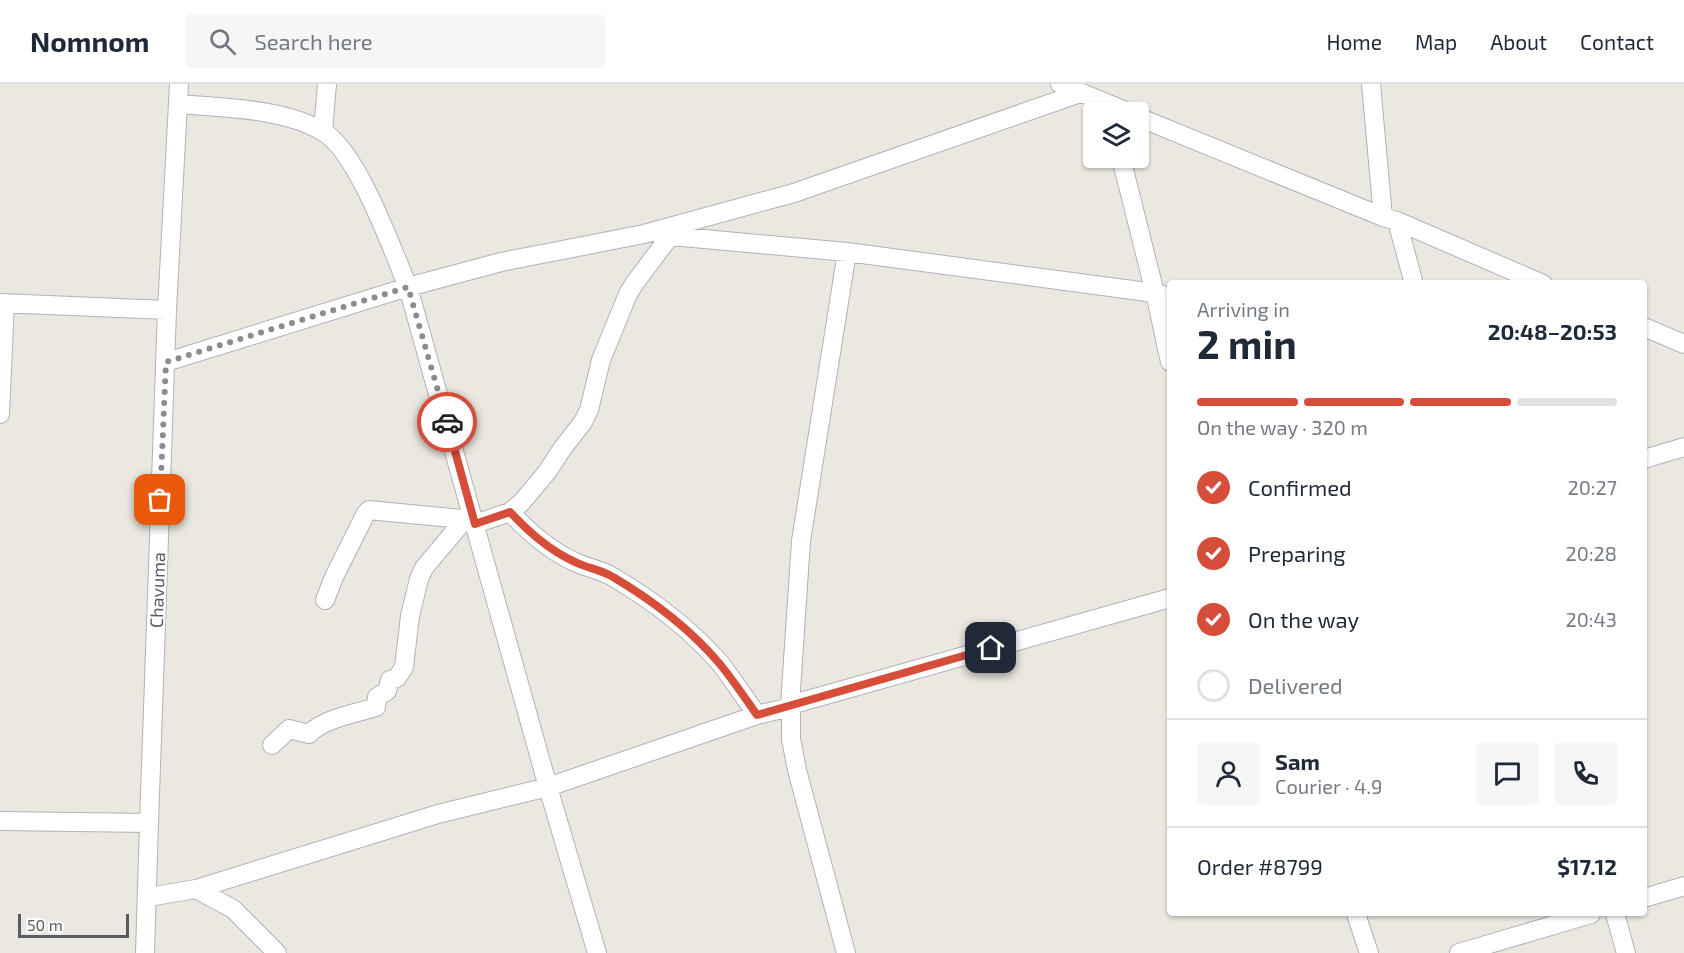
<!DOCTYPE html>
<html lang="en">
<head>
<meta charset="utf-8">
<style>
	:root { --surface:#fff; --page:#f6f6f7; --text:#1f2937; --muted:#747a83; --line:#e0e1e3; --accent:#d64d3a }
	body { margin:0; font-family:"Exo 2",sans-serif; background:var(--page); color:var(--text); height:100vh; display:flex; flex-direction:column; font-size:22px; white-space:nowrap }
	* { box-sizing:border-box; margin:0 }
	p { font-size:20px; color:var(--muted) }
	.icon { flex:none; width:33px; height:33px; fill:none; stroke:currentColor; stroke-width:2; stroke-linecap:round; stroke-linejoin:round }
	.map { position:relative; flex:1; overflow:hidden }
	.side { position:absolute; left:1167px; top:196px; width:480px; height:636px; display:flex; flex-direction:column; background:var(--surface); border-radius:6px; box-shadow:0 2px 4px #0004 }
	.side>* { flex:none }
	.controls { position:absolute; left:1083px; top:18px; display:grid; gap:12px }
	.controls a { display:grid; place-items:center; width:66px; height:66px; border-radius:6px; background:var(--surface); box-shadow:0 2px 4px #0004; font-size:30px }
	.scale { position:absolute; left:18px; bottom:15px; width:111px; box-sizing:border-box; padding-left:6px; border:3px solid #595b5f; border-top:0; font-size:16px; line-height:21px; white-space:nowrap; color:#595b5f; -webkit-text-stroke:4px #fff; paint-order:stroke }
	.pin { position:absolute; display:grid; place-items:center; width:51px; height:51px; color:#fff; margin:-26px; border-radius:12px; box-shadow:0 3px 9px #0006 }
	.courier { position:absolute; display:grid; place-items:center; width:60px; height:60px; margin:-30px; border:4px solid #d64d3a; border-radius:50%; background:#fff; color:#222; box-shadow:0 2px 8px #0007 }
	.head em { font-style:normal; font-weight:700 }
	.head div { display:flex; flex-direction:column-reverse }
	.head { display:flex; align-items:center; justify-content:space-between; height:102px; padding:0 30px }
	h1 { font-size:39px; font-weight:700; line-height:45px }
	.bar { display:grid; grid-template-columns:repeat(4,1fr); gap:9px 6px; align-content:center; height:72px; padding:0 30px }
	.bar i { height:8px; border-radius:4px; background:var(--line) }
	.bar .active { background:var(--accent) }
	.bar p { grid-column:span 4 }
	.line { display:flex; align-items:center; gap:15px; padding:0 30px; border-top:2px solid var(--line) }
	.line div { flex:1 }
	.round { display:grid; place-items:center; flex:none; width:63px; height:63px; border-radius:6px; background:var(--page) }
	ol { padding:0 30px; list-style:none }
	li { display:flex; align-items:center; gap:18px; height:66px }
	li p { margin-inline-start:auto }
	li .icon { padding:6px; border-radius:50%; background:var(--accent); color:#fff; stroke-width:4 }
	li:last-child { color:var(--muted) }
	li i { width:33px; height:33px; border:3px solid var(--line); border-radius:50% }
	header { display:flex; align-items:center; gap:36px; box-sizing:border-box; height:84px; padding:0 30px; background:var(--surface); border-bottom:2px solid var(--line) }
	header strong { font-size:28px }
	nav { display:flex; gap:33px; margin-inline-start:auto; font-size:21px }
	.search { width:420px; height:54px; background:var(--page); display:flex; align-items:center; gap:15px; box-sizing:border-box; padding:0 21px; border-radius:6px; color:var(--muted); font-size:22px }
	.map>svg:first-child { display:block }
</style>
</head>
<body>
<header>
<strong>Nomnom</strong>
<div class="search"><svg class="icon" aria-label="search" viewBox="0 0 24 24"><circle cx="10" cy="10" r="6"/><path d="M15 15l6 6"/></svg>Search here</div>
<nav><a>Home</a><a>Map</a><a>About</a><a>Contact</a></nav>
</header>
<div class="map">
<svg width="1684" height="869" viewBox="0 0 1684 869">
	<rect width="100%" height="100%" fill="#eae8e0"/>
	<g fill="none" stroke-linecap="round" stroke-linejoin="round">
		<g stroke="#b1b2b7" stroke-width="20">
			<path id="minor" d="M1060 0 1128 28
				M1371 0 1383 133
				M178 20C223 24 282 24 322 47 357 66 392 165 408 203L548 703 597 869
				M1138 33 1383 133 1397 137 1543 200
				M323 47 327 0
				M1121 74 1155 209 1170 278
				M1397 137 1414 200
				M660 151 847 168 1155 209 1170 213
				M0 219 167 226
				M1644 243 1684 260
				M166 278 408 203 501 178 644 150 794 109 1080 9
				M0 330 5 219
				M1644 375 1684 363
				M510 428C530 449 549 466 575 478 587 484 602 486 613 493 652 516 690 545 720 579 733 596 745 614 757 631
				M475 440 510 428 521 419 547 388 562 365 583 338 589 326 601 276 628 210 634 200 670 152
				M325 516 334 493 366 429 369 426 472 436
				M790 621 801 457 847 168
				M791 623V655L797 686 846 869
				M272 661 289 645 309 650C322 635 357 629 376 623L377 613 387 607 390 596 397 594 404 583 410 532 419 495 424 484 465 435
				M0 737 149 739
				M196 805 233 825 277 869
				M148 813 196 805 438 730 548 703 757 631 791 623 790 621 1170 514
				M1644 814 1684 802
				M1356 830 1369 869
				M1615 830 1626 869
				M145 869 149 739 167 226 179 0
				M1459 869 1591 830"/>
		</g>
		<use href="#minor" stroke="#fff" stroke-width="18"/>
	</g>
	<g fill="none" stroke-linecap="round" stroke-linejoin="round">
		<path stroke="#8c8c8c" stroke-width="6" stroke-dasharray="0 10.8" d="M160 416 166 278 408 203 447 338"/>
		<path stroke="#d64d3a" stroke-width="8" d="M447 338 475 440 510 428C530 449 549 466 575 478 587 484 602 486 613 493 652 516 690 545 719 579 733 596 745 614 757 631L991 564"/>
	</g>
	<g text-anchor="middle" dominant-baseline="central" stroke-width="4.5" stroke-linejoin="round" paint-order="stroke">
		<g font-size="18" fill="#595b5f" stroke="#fff">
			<text transform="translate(157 506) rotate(-88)">Chavuma</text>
		</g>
	</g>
</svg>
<div class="controls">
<a><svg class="icon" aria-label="layers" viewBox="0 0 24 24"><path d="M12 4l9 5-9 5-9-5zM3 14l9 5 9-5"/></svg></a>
</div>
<div class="scale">50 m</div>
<div class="pin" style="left:160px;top:416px;background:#ea580c"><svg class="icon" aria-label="bag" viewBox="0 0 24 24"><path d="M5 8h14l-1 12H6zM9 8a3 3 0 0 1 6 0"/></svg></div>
<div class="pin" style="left:991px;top:564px;background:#1f2937"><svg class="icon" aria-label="home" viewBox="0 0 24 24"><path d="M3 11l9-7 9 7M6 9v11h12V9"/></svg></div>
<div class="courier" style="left:447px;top:338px"><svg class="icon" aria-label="car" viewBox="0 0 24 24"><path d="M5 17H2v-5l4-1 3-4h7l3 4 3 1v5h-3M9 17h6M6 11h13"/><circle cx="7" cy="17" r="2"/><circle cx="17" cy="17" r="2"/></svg></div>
<section class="side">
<div class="head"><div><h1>2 min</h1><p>Arriving in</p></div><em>20:48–20:53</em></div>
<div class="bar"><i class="active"></i><i class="active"></i><i class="active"></i><i></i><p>On the way · 320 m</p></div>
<ol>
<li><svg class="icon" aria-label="check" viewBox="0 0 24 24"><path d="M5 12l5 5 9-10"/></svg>Confirmed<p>20:27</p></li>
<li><svg class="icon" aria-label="check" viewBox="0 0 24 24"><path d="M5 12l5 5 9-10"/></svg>Preparing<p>20:28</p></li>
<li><svg class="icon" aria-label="check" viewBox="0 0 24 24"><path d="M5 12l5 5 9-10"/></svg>On the way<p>20:43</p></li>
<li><i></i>Delivered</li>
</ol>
<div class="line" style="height:108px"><a class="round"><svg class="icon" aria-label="person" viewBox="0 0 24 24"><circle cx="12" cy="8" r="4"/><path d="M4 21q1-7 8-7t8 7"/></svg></a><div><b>Sam</b><p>Courier · 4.9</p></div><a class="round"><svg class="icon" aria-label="chat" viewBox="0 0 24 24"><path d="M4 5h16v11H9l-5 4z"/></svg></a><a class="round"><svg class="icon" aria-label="phone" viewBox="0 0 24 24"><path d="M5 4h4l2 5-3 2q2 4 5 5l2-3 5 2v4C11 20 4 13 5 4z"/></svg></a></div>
<div class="line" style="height:78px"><div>Order #8799</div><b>$17.12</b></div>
</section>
</div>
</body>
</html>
